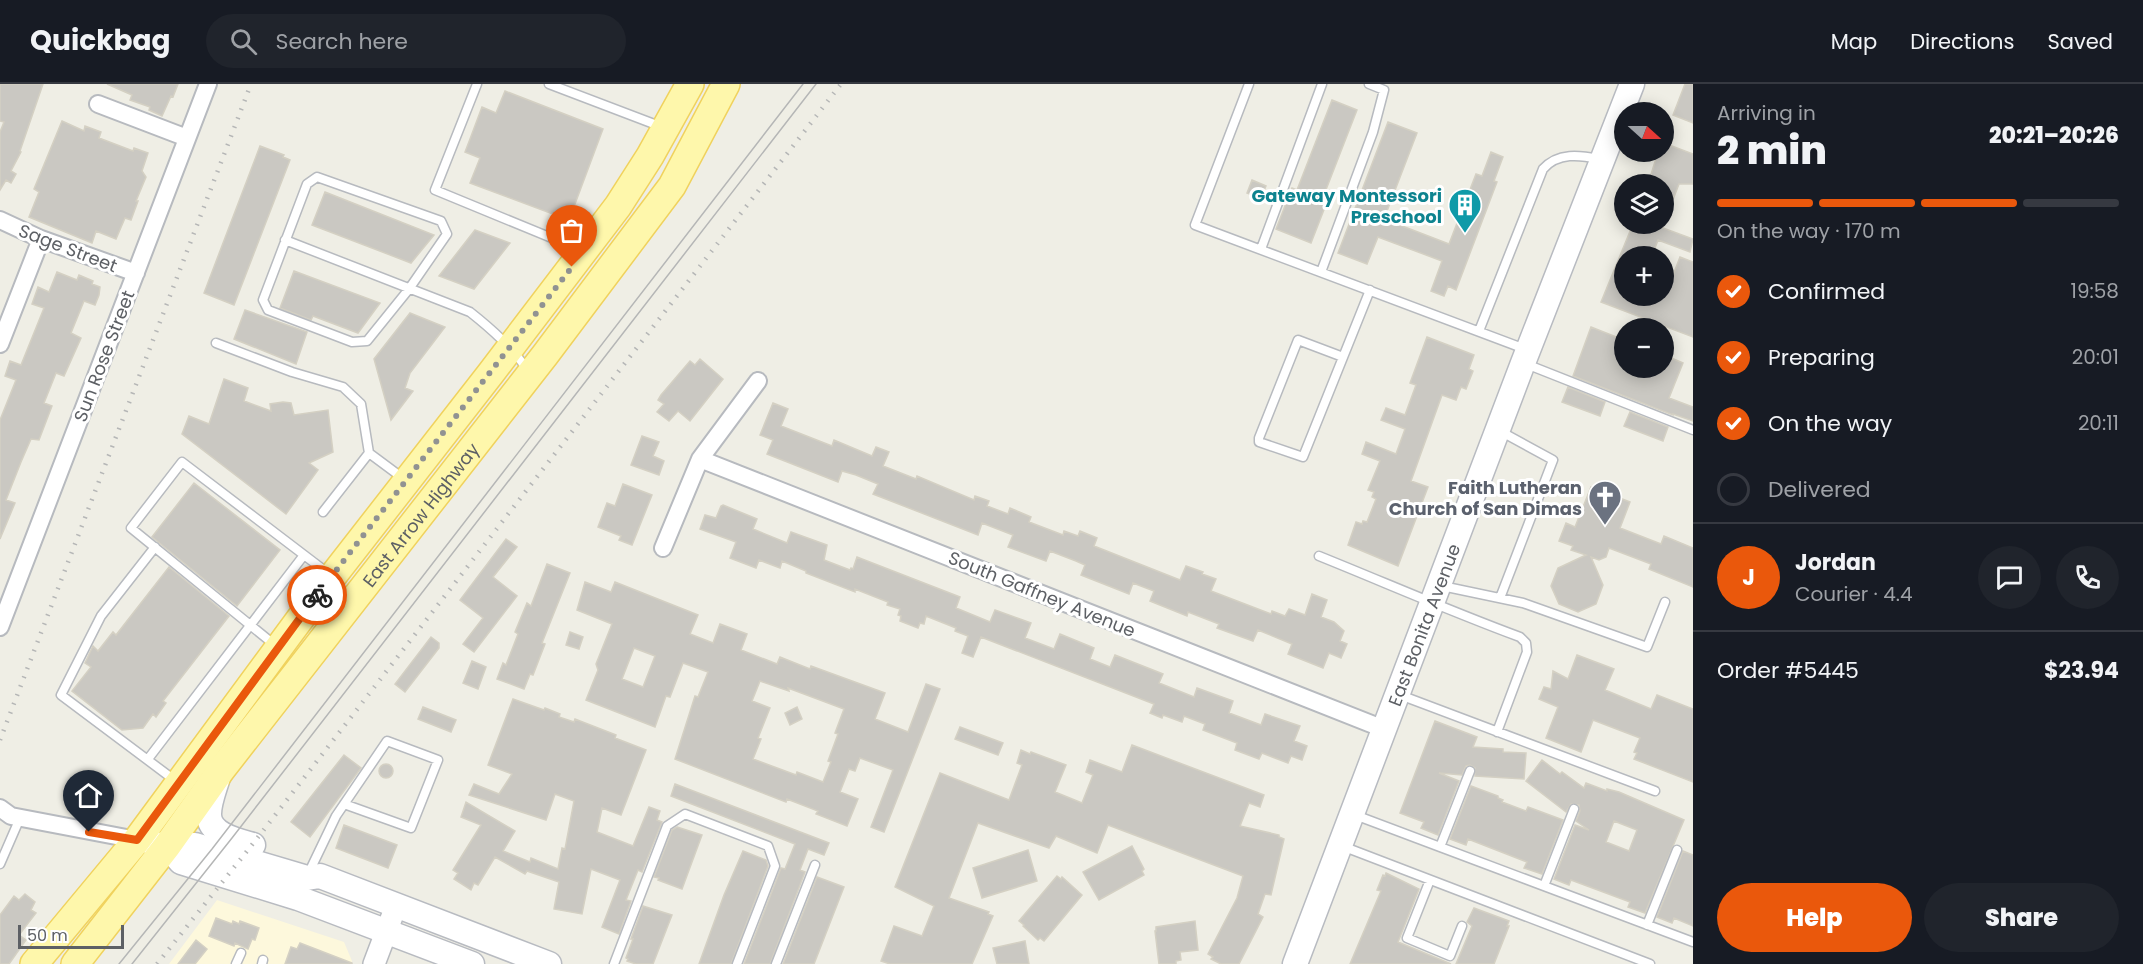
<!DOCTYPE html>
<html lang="en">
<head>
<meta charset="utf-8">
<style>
	:root { --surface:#171b24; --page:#20242c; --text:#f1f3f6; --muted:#9ea1a6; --line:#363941; --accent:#ea580c }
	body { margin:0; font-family:Poppins,sans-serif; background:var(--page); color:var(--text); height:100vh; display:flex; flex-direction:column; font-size:22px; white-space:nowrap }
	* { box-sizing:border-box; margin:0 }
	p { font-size:20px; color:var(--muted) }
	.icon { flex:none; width:33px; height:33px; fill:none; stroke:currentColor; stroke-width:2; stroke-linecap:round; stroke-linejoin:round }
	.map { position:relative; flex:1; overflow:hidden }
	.side { display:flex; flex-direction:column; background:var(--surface); width:450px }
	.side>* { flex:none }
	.needle { width:39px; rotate:111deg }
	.fabs { position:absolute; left:1614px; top:18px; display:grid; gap:12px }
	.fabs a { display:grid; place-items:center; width:60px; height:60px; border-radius:50%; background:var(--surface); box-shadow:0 3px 15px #0003; font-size:30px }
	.scale { position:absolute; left:18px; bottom:15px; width:106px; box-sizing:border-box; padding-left:6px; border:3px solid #5d6065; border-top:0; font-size:16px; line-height:21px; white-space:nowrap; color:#5d6065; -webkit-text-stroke:4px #fff; paint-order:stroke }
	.pin { position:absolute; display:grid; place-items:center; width:51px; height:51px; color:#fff; margin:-62px -26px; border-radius:50% 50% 50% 0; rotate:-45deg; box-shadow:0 0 6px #0007 }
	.pin .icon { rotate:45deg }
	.courier { position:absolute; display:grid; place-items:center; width:60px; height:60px; margin:-30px; border:4px solid #ea580c; border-radius:50%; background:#fff; color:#222; box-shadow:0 2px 8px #0007 }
	.headline em { font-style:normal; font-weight:800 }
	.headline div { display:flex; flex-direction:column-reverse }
	.headline { display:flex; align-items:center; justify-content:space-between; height:102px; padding:0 24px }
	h1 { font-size:39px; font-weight:800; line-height:45px }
	.bar { display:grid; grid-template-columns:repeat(4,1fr); gap:9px 6px; align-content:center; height:72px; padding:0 24px }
	.bar i { height:8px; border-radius:4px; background:var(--line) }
	.bar .selected { background:var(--accent) }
	.bar p { grid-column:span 4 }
	.line { display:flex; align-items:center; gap:15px; padding:0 24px; border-top:2px solid var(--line) }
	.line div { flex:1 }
	.round { display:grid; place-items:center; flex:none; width:63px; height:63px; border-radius:32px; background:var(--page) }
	ol { padding:0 24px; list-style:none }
	li { display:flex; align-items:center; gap:18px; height:66px }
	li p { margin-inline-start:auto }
	li .icon { padding:6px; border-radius:50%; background:var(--accent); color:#fff; stroke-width:4 }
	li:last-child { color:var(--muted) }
	li i { width:33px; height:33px; border:3px solid var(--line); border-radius:50% }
	.primary-button { display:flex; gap:12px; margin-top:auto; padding:12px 24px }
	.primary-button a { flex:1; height:69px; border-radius:36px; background:var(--accent); color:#fff; font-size:24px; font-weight:800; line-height:69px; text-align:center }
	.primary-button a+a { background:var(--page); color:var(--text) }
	header { display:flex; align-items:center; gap:36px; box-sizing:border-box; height:84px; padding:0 30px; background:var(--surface); border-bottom:2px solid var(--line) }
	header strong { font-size:28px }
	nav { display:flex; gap:33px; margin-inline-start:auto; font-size:21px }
	.search { width:420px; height:54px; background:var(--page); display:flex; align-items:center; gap:15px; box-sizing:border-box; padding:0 21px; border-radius:33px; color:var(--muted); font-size:22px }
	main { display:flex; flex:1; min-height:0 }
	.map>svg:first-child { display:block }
</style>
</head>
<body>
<header>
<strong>Quickbag</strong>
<div class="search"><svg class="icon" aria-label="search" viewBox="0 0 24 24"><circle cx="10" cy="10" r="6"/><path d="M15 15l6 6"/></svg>Search here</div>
<nav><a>Map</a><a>Directions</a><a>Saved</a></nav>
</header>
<main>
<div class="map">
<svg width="1693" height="880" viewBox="0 0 1693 880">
	<rect width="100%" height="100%" fill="#efeee5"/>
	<path fill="#fdf8dc" d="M217 816 344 858 352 877 351 880H169Z"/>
	<path fill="#cac8c2" stroke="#d4d0c3" stroke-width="1.5" fill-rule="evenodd" d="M0 0H43L20 67 21 68 11 87 16 90 11 99 6 96 0 106V48L4 38 0 37Z
		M107 0H178L173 13 171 12 162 32 149 26 150 23 130 16 132 11Z
		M1685 0H1693V39L1673 31Z
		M505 7 603 45 569 136 470 99 480 74 465 68 470 55 482 23 496 29Z
		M1332 16 1357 26 1322 116 1327 118 1311 159 1276 145 1292 104 1297 106Z
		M62 37 84 47 85 42 101 48 99 54 133 67 134 64 148 69 142 87 146 93 136 117H138L131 136 125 134 116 155 96 147 92 159 29 133 39 108 34 105Z
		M1388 38 1417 49 1384 135 1449 160 1476 90 1482 92 1491 68 1503 73 1494 97 1497 98 1456 206 1448 202 1444 212 1431 207 1442 177 1378 153 1367 180 1338 169Z
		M1664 59 1693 70V100H1679L1664 139V100H1648L1658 68H1664Z
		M260 62 284 71 283 73 290 76 234 221 204 209Z
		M1252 96 1266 102 1261 114 1247 109Z
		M325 108 434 151 411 179 312 141Z
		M1633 140H1664L1663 144 1693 155 1690 168 1658 156 1652 172H1624V212H1665L1680 173 1693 178V253L1601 218Z
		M475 146 510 159 474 205 439 192Z
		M294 187 380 219 358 249 313 232 311 236 280 224Z
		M57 188 77 196 79 191 93 197 92 200 100 203 99 211 95 221 84 217 71 249 81 254 64 292 56 289 44 319 52 322 39 356 31 355 21 378 6 416 15 419 0 455V336L16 296 5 292 10 277 21 281 44 224 32 220 38 203 49 208Z
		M245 226 307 248 296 280 234 255Z
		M410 229 445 243 410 289 405 304 413 307 391 336 374 275Z
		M1591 243 1624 256V284H1664V271L1683 279 1669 314 1693 323V337L1673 330V331L1573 292Z
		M1427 253 1474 271 1469 285 1473 287 1466 305 1461 303 1456 316 1442 311 1411 397 1428 403 1398 482 1348 461 1356 438 1362 440 1363 437 1367 438 1376 415 1372 413 1374 408 1368 406 1380 377 1362 370 1366 358 1396 370 1405 345 1381 336 1386 324 1405 331 1416 301 1410 299Z
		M700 275 723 295 690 337 678 327 669 337 657 328 664 320 658 316 661 311 690 277 695 281Z
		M224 295 248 304 244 317 271 327 270 320 283 318 291 319 294 331 328 326 333 368 309 379 318 386 286 430 182 350 189 332 209 340Z
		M1568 303 1605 318 1600 332 1562 318Z
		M773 319 788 325 781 342 832 362 834 356 872 372 876 363 889 368 883 382 916 395 917 392 974 416 975 412 989 417 987 422 1008 430 1010 424 1031 433 1029 438 1063 451 1064 447 1078 452 1080 447 1097 454 1094 462 1180 496 1186 482 1203 488 1202 490 1216 495 1211 507 1271 530 1272 527 1285 532 1289 525 1305 531 1312 510 1327 516 1321 533 1334 538 1344 547 1340 557 1347 560 1341 574 1329 569 1323 584 1288 570 1292 560 1258 546 1253 557 1217 544 1219 540 1188 528 1187 532 1150 517 1154 507 1133 499 1129 510 1081 491 1085 481 1076 477 1050 467 1046 477 1008 463 1013 451 982 439 978 451 873 410 878 400 856 391 842 387 838 398 767 370 773 356 760 351Z
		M1630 328 1668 343 1663 357 1624 342Z
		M642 352 659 358 653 372 664 377 659 391 631 381Z
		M194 399 280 466 237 522 152 453Z
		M623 400 652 411 632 461 619 456 621 452 598 443 607 419 615 422Z
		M1591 403 1630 418 1620 444 1661 460 1664 452 1693 464V503L1649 485 1651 480 1609 464 1606 473 1599 476 1591 473 1603 501 1596 520 1578 528 1559 520 1551 502 1558 484 1586 471 1571 466 1573 462 1559 457 1566 439 1575 443Z
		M723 421 757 435 753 445 787 459 791 448 827 461 824 476 850 486 851 484 853 485 857 473 960 513 956 524 990 538 995 526 1031 539 1025 554 1054 565 1060 550 1094 564 1090 575 1110 583 1115 571 1163 590 1159 599 1194 613 1197 604 1233 617 1229 629 1261 641 1265 630 1300 642 1294 657 1307 662 1302 676 1291 672 1288 679 1262 669 1259 675 1235 666 1237 659 1203 646 1205 640 1184 632 1182 638 1163 631 1162 634 1150 629 1154 620 981 553 973 573 962 569 968 552 955 547 956 544 926 532 924 540 920 539 918 544 900 537 901 532 898 531 900 525 887 521 888 518 855 505V508L806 489V487L782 477 780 484 759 476 756 484 730 474 736 458 700 445 705 431 716 434 721 422Z
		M506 455 517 463 493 493 517 512 474 568 463 560 483 534 460 516Z
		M547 480 570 489 542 559 545 560 533 591 530 590 524 605 497 595 503 579 506 581 518 550 515 548 527 519 531 522Z
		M169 483 229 532 163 617 166 619 156 633 153 630 143 644 122 646 72 607 91 583 85 579 93 562 98 567 113 548 116 551Z
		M585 498 611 508 615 498 698 531 690 550 713 559 720 540 747 550 741 566 777 580 780 573 810 585 811 582 885 609 875 635 908 648 926 600 940 605 884 748 871 743 893 686 860 674 855 687 849 685 840 708 858 715 847 742 816 730 818 727 787 715 786 718 675 675 695 612 698 613 708 588 683 579 670 613 666 612 655 643 586 616 598 586 596 580 612 540 577 526ZM634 564 655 572 643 603 622 595ZM760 597 789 607 788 604 844 625 835 649 838 650 828 677 831 678 823 698 797 688 796 691 753 675 761 655 758 654 770 624 752 617Z
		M570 548 583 553 579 565 566 561Z
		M431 553 439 559V564L405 608 395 600Z
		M1577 571 1614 585 1605 606 1651 625 1657 611 1693 625V698L1634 675 1637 669 1634 668 1640 654 1593 636 1581 668 1546 654 1558 623 1539 615 1544 603 1551 605 1553 587 1568 595Z
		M472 577 486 583 478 605 463 599Z
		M513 615 544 626 545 624 560 630 559 633 574 638 575 635 616 651 615 654 646 666 621 731 602 724 597 748 633 762 649 723 660 727 657 736 662 738 642 788 638 786 626 816 631 817 619 850 602 843 620 796 591 785 582 830 554 825 559 798 527 787 525 790 495 773 478 801 474 799 471 806 454 795 458 789 453 786 481 741 461 733 466 718 515 747 503 767 530 778 531 774 558 785 562 764 565 765 574 717 555 710 546 736 469 711 474 700 499 710 512 690 488 681Z
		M423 623 456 636 451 648 418 635Z
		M797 623 802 635 790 641 785 629Z
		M1435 637 1477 653 1473 663 1503 665V668L1526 669 1524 695 1475 692V684L1470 681 1466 682 1462 691 1439 689 1459 697 1438 751 1421 744 1424 738 1400 729Z
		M960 643 1003 659 998 671 955 655Z
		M1132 661 1264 711 1260 723 1249 719 1240 742 1279 751V753L1284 755 1271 811 1265 810 1258 830 1263 833 1239 880H1221L1211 875 1213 873 1208 870 1237 814 1243 792 1108 741 1097 769 1056 752 1049 764 978 739 949 814 989 828 988 830 993 832 972 880H890L881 877 894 842 922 852 934 822 895 803 940 689 1009 716 1022 681 1017 679 1021 666 1030 670 1031 668 1066 681 1055 708 1082 719 1093 691 1086 688 1090 676 1122 688Z
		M344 671 361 684 310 753 291 738Z
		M1542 676 1560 690 1562 688 1584 704 1586 699 1607 707V705L1619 708 1684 736 1645 829 1628 823 1630 818 1571 796 1569 801 1554 795 1575 741 1589 746 1576 737 1580 727 1579 721 1571 720 1566 728 1526 697ZM1614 737 1637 746 1629 767 1606 758Z
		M379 687a7 7 0 1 1 14 0a7 7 0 1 1-14 0Z
		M675 700 829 759 824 771 808 765 800 786 805 788 770 880H744L781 784 785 785 795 760 671 712Z
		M1471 702 1498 712V714L1503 716 1502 718 1526 727 1528 723 1563 736 1542 790 1524 784 1527 778 1468 755 1466 761 1450 755Z
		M344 741 397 761 388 784 336 764Z
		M677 743 702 751 682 805 658 796 659 794 654 793 672 746Z
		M1132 762 1144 785 1142 787 1144 791 1099 816 1083 788Z
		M1028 766 1037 797 982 814 973 784Z
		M743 767 766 776 768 782 731 880H699L724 811Z
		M1683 767 1693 771V842L1674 834 1672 839 1657 833Z
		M1386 789 1419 805 1398 858 1451 880H1350L1381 807 1377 806 1383 791 1385 792Z
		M1057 792 1061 795 1062 793 1082 811 1044 857 1040 854 1038 856 1023 842 1024 841 1019 837Z
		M817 793 844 803 814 880H783Z
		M25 810 35 818 31 826 36 829 19 851 26 856 9 880H0V831L14 812 19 816Z
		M643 822 672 831 653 880H636L627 877 628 875 626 874 633 855H631Z
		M1474 824 1509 837 1507 842H1509L1494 880H1456L1472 842 1467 838Z
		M216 834 232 840 233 837 239 840 240 837 259 844 255 856 252 855 248 865 235 859 234 862 209 852Z
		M1195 837 1198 866 1180 868 1181 876 1176 877V880H1159L1155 847H1156V843Z
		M196 856 207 865 195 880H178Z
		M1025 857 1029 880H997L993 864Z
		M300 859 352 879V880H285L291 863 297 865Z"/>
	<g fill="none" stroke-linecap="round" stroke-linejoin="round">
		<g stroke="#b7babf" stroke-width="11">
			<path id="service" d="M477 0 435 106 581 166
				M549 0 662 43
				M1249 0 1195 141 1525 265
				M317 93 441 137 447 150 409 205 367 257 352 258 268 226 263 216 307 100Z
				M285 156 470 228C494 247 510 262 528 286
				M1261 165 1322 0
				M1321 188 1373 48 1384 6 1369 0
				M1479 247 1543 85C1558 68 1580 71 1599 75
				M216 259 292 288 343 303 361 320 369 369 404 395
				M1343 273 1298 256 1259 354V358L1303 373 1370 206
				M1526 280 1693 346
				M1498 346 1553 376 1500 514
				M323 428 369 369
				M155 463 101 532 61 611 177 698
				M1319 472C1386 499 1452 528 1520 553L1526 559 1527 568 1497 648
				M1442 502 1523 519 1647 563 1665 518
				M276 562 131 444 182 378 329 490
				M1400 611 1655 707
				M148 675 304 471
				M1355 731 1693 858
				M1342 762 1650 880
				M1440 763 1470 687
				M0 780 20 734
				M312 782 336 732 387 657 438 676 411 744 344 720
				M1430 796 1407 854 1450 872 1462 842
				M1544 802 1574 725
				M1647 841 1677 766
				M236 880 241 869
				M262 880 263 876
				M614 880 667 742 685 730 768 762 775 782 737 880
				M776 880 815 781"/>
		</g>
		<g stroke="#b7babf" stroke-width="20">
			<path id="minor" d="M98 20 187 54
				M0 136 41 155 136 189
				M0 260 41 155
				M700 375 1384 645
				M663 464 700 375 758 297
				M0 543 208 0
				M0 724 11 732 137 756"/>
		</g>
		<g stroke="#b7babf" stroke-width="24">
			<path id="tertiary" d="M374 880 396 822"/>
		</g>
		<g stroke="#b8bbc1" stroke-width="27">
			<g id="secondary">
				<path d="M218 693C215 704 209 718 209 730 208 751 239 757 253 761"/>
				<path d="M153 760 167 762 195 761 307 794 320 792 549 880"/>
				<path d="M167 762 181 778 298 814 472 880"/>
				<path id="s1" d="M1295 880 1523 279 1632 0"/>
			</g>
		</g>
		<g stroke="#f0d25d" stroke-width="30">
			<g id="primary">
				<path d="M34 880 137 756 311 520 491 289 618 122 650 72 690 0"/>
				<path id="s2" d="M75 880 167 762 221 686 545 271 672 102 726 0"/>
			</g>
		</g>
		<use href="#service" stroke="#fff" stroke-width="8"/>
		<use href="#minor" stroke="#fff" stroke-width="16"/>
		<use href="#tertiary" stroke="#fff" stroke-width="21"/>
		<use href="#secondary" stroke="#fff" stroke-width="24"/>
		<use href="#primary" stroke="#fef7ab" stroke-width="27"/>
		<path stroke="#b5b6b6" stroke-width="1.5" d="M119 880 212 765 803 0
			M132 880 232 754 816 0"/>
		<path stroke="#b5b6b6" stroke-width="4.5" stroke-dasharray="1.5 8" stroke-linecap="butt" d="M0 656 251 0
			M157 880 259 752 841 0"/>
	</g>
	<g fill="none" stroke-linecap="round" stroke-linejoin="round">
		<path stroke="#909292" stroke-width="6" stroke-dasharray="0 10.8" d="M317 511 572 183"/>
		<path stroke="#ea580c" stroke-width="8" d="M89 748 137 756 317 511"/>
	</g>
	<defs>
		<g id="building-pin" transform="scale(1.725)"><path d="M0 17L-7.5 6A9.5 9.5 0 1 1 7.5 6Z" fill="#0f9aa8" stroke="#fff"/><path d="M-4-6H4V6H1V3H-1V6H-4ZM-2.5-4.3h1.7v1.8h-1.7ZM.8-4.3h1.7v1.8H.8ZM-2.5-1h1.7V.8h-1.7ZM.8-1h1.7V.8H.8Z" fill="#fff"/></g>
		<g id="church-pin" transform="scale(1.725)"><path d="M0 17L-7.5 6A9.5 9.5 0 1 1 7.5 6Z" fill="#6b7280" stroke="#fff"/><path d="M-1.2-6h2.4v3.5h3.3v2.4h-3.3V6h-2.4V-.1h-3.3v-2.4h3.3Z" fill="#fff"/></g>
	</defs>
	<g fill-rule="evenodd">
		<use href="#building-pin" x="1465" y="121"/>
		<use href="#church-pin" x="1605" y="413"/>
	</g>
	<g text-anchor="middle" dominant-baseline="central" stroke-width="6" stroke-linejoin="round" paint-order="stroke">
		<g font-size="18" font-weight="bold" fill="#0d838f" stroke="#fff" text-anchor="end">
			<text x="1442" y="111">Gateway Montessori<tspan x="1442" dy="21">Preschool</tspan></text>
		</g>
		<g font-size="18" fill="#5d6065" stroke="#fff">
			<text transform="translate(68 164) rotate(21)">Sage Street</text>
			<text transform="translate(104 272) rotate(-69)">Sun Rose Street</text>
			<text stroke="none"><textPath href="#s2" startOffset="567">East Arrow Highway</textPath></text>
			<text transform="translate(1042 510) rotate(22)">South Gaffney Avenue</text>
			<text stroke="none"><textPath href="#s1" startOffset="363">East Bonita Avenue</textPath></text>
		</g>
		<g font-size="18" font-weight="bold" fill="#5b616d" stroke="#fff" text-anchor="end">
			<text x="1582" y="403">Faith Lutheran<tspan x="1582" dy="21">Church of San Dimas</tspan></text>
		</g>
	</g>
</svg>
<div class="fabs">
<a><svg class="needle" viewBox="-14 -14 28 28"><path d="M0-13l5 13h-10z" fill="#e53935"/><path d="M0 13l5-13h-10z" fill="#9ea1a6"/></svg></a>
<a><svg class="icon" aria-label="layers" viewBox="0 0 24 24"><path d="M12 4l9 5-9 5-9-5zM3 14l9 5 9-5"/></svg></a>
<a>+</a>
<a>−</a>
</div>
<div class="scale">50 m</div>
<div class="pin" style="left:572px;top:183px;background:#ea580c"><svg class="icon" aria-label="bag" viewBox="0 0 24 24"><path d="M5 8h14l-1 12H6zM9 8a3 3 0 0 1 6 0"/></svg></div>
<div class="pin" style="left:89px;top:748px;background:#1f2937"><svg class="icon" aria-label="home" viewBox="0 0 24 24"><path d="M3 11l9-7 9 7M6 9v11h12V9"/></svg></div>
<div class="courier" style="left:317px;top:511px"><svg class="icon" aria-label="bike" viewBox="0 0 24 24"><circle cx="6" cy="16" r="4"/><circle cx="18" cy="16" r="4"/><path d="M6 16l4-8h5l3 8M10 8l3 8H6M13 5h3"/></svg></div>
</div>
<section class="side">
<div class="headline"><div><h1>2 min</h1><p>Arriving in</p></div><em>20:21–20:26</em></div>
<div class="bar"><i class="selected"></i><i class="selected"></i><i class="selected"></i><i></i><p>On the way · 170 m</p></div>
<ol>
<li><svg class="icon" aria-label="check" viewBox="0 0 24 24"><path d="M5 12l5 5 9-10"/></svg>Confirmed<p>19:58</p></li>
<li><svg class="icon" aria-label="check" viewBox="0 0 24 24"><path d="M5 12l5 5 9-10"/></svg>Preparing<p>20:01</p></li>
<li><svg class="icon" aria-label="check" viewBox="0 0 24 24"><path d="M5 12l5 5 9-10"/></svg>On the way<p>20:11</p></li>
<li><i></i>Delivered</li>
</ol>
<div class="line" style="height:108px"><b class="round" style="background:var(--accent);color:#fff">J</b><div><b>Jordan</b><p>Courier · 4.4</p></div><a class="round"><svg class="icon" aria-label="chat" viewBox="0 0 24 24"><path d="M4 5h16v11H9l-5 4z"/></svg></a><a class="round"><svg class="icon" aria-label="phone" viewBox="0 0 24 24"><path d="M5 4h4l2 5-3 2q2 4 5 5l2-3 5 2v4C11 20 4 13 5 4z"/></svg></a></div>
<div class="line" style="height:78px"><div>Order #5445</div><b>$23.94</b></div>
<div class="primary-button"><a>Help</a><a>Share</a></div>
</section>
</main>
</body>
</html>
